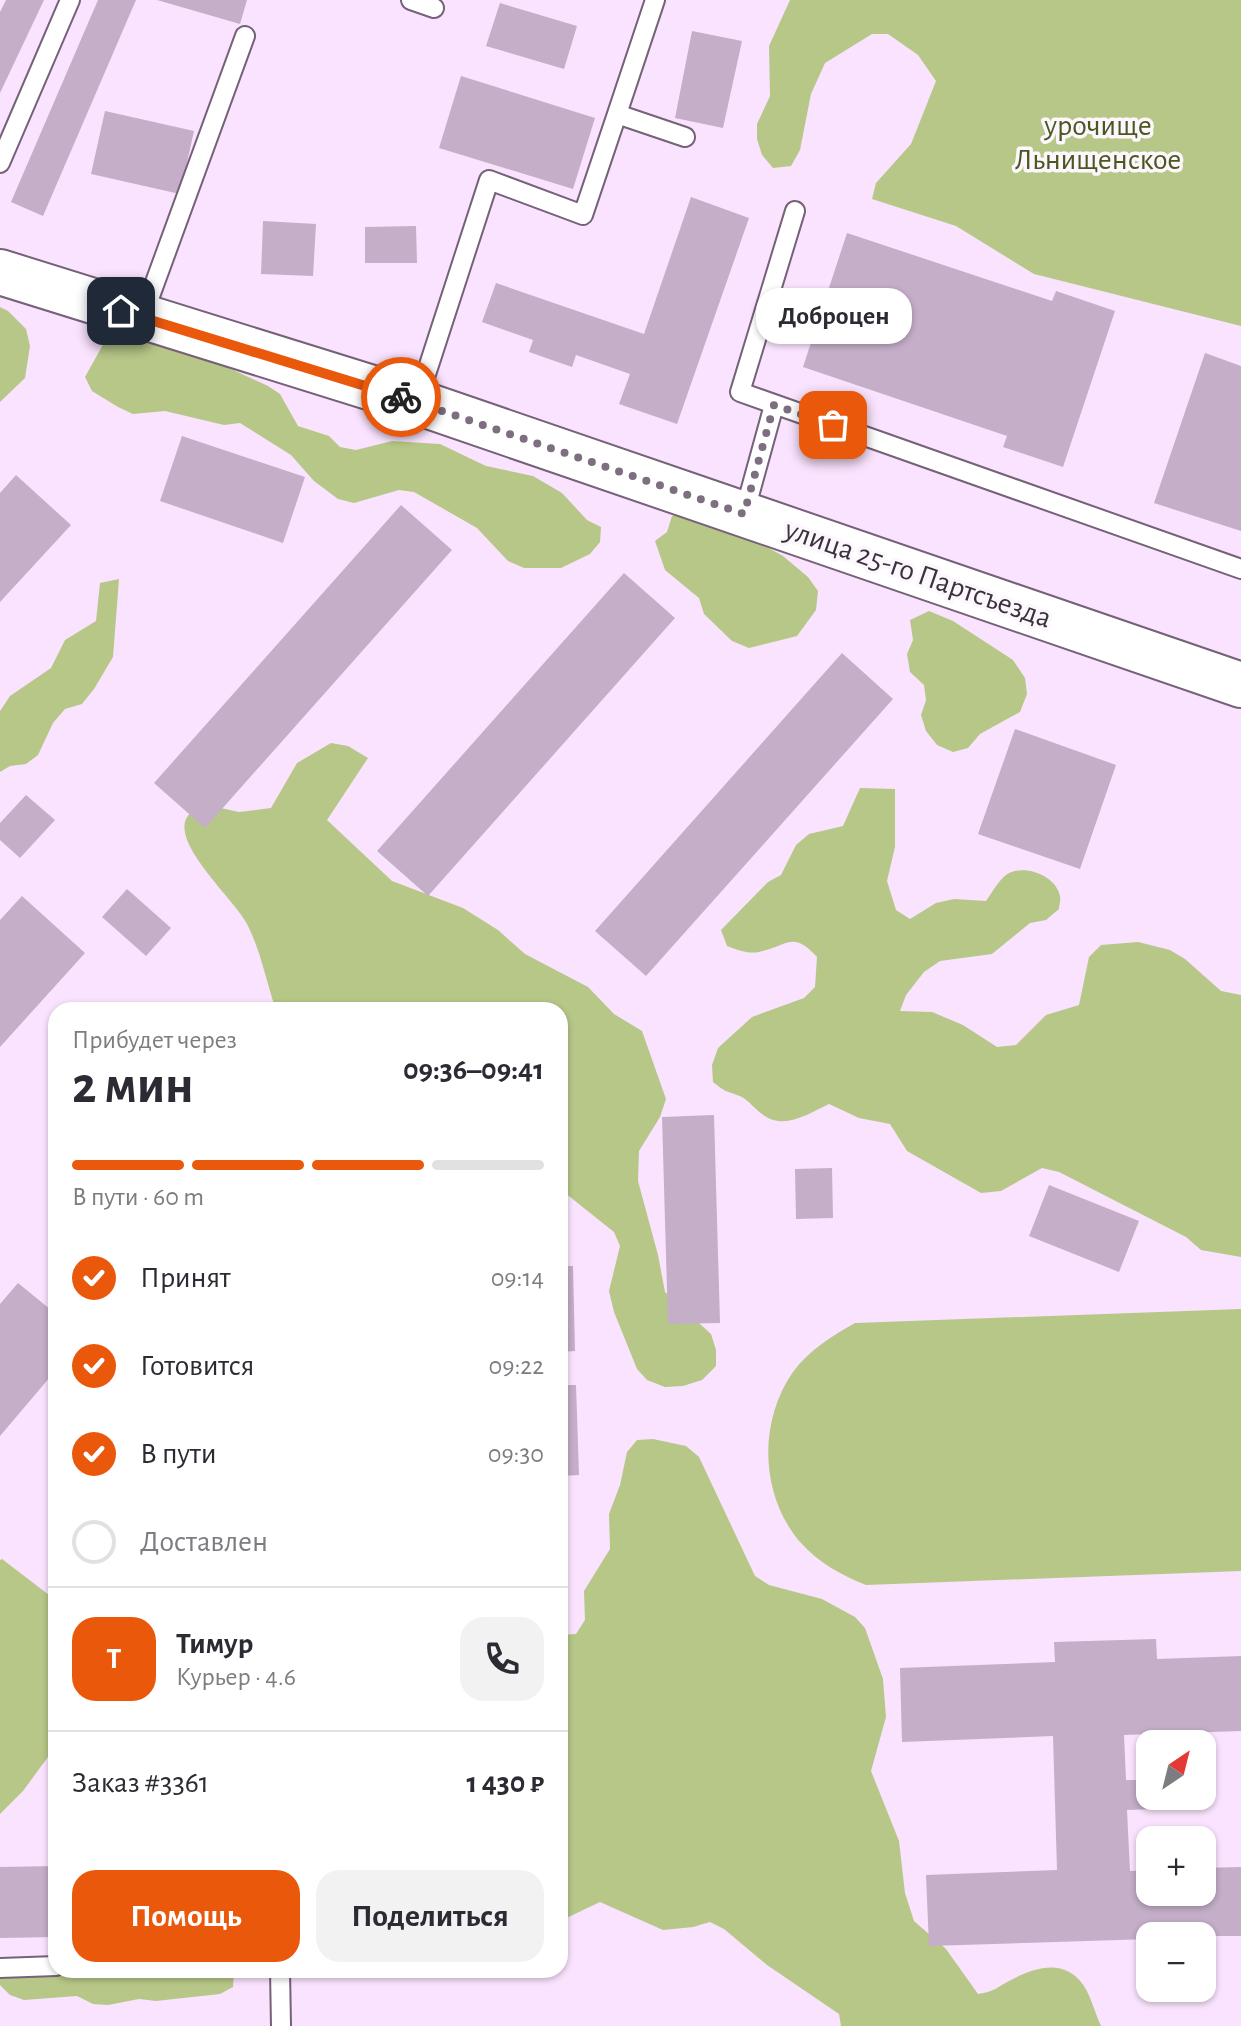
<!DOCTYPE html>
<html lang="ru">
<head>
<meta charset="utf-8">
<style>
	:root { --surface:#fff; --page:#f2f2f3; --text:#2b2b33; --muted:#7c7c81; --line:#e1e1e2; --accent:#ea580c }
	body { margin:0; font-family:"Alegreya Sans",sans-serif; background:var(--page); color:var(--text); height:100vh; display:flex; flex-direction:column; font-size:30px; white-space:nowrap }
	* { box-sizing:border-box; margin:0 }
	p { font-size:26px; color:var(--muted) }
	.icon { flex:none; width:44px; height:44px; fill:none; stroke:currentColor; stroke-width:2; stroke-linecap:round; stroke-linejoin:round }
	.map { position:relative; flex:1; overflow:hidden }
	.drawer { position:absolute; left:48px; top:1002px; width:520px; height:976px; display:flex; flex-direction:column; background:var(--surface); border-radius:24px; box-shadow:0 2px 6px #0004 }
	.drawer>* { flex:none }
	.needle { width:52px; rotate:35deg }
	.fabs { position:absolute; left:1136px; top:1730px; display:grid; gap:16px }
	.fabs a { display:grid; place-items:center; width:80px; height:80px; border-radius:16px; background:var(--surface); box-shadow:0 2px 6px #0004; font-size:40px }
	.pin { position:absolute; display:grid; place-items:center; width:68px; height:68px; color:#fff; margin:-34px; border-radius:16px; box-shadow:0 4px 12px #0006 }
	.courier { position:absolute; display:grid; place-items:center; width:80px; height:80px; margin:-40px; border:6px solid #ea580c; border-radius:50%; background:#fff; color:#222; box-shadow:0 2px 10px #0007 }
	.bubble { position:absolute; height:56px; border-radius:24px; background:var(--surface); box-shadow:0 2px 6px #0004; font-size:26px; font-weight:700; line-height:56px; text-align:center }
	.summary em { font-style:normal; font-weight:700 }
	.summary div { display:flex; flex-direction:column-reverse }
	.summary { display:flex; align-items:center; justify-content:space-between; height:136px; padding:0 24px }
	h1 { font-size:52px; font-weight:700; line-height:60px }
	.bar { display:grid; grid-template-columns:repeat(4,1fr); gap:12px 8px; align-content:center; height:96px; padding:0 24px }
	.bar i { height:10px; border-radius:6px; background:var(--line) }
	.bar .on { background:var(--accent) }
	.bar p { grid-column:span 4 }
	.line { display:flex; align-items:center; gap:20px; padding:0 24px; border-top:2px solid var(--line) }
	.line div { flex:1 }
	.round { display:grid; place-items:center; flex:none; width:84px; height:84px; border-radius:24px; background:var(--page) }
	ol { padding:0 24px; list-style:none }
	li { display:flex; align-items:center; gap:24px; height:88px }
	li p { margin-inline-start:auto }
	li .icon { padding:8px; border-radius:50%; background:var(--accent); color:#fff; stroke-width:4 }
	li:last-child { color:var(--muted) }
	li i { width:44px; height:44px; border:4px solid var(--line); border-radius:50% }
	.cta { display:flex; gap:16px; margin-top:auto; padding:16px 24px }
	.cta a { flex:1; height:92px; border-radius:24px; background:var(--accent); color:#fff; font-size:32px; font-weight:700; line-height:92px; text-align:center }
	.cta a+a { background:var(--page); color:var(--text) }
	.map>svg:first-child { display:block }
</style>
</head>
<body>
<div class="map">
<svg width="1241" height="2026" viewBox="0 0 1241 2026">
	<rect width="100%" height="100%" fill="#fae3fe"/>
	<path fill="#b7c788" d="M790 0H1241V326L1034 274 956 226 872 199 876 183 911 144 936 81 918 55 888 34H872L825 63 811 94 800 150 791 166 773 168 762 155 757 139V124L770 96 769 46Z
		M0 307 8 311 26 329 30 346 25 378 0 402Z
		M141 328 268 386 280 394 298 426 329 436 340 447 356 450 392 441 440 444 486 466 533 476 562 493 587 520 601 527 600 542 590 554 561 568H524L508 561 477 528 414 492 399 490 354 503 338 499 314 481 291 455 240 423 224 425 165 411 133 414 118 407 92 391 85 377 110 332Z
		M688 513 731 527 783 556 808 577 818 591 816 610 797 636 749 648 732 641 704 614 699 598 665 570 655 541 667 532 672 516Z
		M119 579 113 657 94 689 82 704 65 709 53 723 38 755 26 764 10 766 0 772V711L10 696 51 668 65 640 96 621 100 583Z
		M929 611 953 621 1013 660 1025 678 1027 694 1020 712 980 734 968 748 953 752 937 745 926 731 921 715 926 700 924 685 910 672 907 654 913 640 910 620Z
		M331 743 348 746 368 758 327 820 392 881 463 908 498 930 525 954 588 987 614 1014 642 1031 666 1099 660 1117 639 1151 638 1181 658 1255 665 1292 711 1334 716 1350V1366L702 1380 683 1386 665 1387 647 1380 637 1369 614 1312 609 1291 620 1246 614 1232 560 1189V1010H403L385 1004 347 1006 335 1010H273L275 1007C266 980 260 949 247 924 235 900 174 847 186 819 188 815 191 812 193 808L207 805 239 812 271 808 297 763Z
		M860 788 895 789V847L887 881 896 910 910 919 936 903 954 899 986 901C992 893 998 881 1006 875 1023 863 1056 875 1060 896 1061 900 1059 905 1059 909L1046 920 1030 923 992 954 940 961 924 972 906 995 900 1011 932 1012 963 1025 997 1047 1016 1045 1046 1015 1079 1005 1089 957 1101 945 1138 942 1170 950 1185 959 1221 991 1241 995V1257L1201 1250 1186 1237 1059 1172 1042 1168 1001 1191 981 1193 907 1151 890 1124 859 1118 829 1104C808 1114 783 1131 762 1114 755 1109 749 1101 742 1097 729 1091 727 1094 713 1082L712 1065 718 1048 752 1017 804 998 815 987 817 957C792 930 788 946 759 952 747 954 738 950 727 946L721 930 768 882 781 875 796 845 809 834 843 826Z
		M56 1086V1193C49 1181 55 1170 53 1156 52 1141 48 1125 49 1110 49 1101 51 1094 56 1086Z
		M1241 1309V1571L866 1585C841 1575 819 1563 800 1542 760 1495 758 1422 793 1372 809 1350 832 1336 855 1323Z
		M653 1439 686 1446 699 1457 755 1576 769 1585 822 1599 855 1617 865 1628 883 1679 886 1717 871 1771 899 1841 905 1893 914 1921 946 1949 978 1994C994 1992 997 1987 1011 1980 1036 1967 1065 1958 1084 1986 1091 1997 1095 2013 1101 2026H841L839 2014 767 1965 724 1929 710 1922 693 1927 663 1930 600 1902 560 1921V1635L576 1634 585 1620 584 1591 610 1549 609 1514 620 1485 627 1452 637 1440Z
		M2 1559 49 1595 56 1591V1746L23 1791 0 1814V1560Z
		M6 1970 136 1971 170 1977 196 1970 234 1972 233 1987 220 1994 156 2001 139 1999 108 2005 93 2004 77 1996 24 2000 10 1995 0 1985V1979Z"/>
	<path fill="#c4aec8" d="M6 0H44L0 93V12Z
		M98 0H136L43 216 11 202Z
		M157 0H247L240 24Z
		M500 3 577 26 564 69 486 46Z
		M692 31 742 41 723 128 675 118Z
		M461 76 595 118 573 189 439 148Z
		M105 111 194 131 180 194 91 174Z
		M691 197 749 218 677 424 619 404 630 374 576 355 572 367 529 352 533 340 482 322 496 283 644 334Z
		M263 221 316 224 313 276 261 274Z
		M416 226 417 263H365V227Z
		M847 233 1052 301 1056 291 1115 311 1063 467 1003 447 1007 436 803 367Z
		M1205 353 1241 366V531L1154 503Z
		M182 436 305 477 283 543 160 501Z
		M16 475 71 525 0 602V493Z
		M401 505 452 550 205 828 154 783Z
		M624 573 675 618 428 896 377 851Z
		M842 653 893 699 646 976 595 931Z
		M1015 729 1116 765 1080 869 978 834Z
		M26 795 55 820 20 858 0 840V823Z
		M127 889 171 928 146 956 102 917Z
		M22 896 85 953 0 1047V920Z
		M714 1115 720 1323 668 1324 662 1117Z
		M832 1168 833 1218 796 1219 795 1169Z
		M1049 1185 1139 1221 1119 1272 1029 1236Z
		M560 1266H573L575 1351 560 1352Z
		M18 1283 56 1314V1370L0 1436V1304Z
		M560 1385H576L579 1475 560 1476Z
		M1156 1639 1157 1659 1241 1656V1731L1124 1735 1126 1780H1150V1796H1154V1809L1127 1810 1130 1871 1150 1870V1892H1202V1868L1241 1867V1936H1150V1939L929 1946 926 1875 1057 1870 1053 1736 902 1742 900 1668 1055 1662 1054 1642Z
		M56 1866V1937L0 1938V1867Z"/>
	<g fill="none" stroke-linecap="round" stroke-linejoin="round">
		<g stroke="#756178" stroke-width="22">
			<path id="service" d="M411 0 434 8
				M617 114 655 0
				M0 163 70 0
				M795 211 740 392 1241 569
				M142 318 245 36
				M417 402 489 180 583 215 617 114 685 137
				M744 514 774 405
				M0 1968 56 1966
				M280 1970 281 2026"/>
		</g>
		<g stroke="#756178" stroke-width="48">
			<path id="tertiary" d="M0 272 417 402 1241 685"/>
		</g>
		<use href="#service" stroke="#fff" stroke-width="18"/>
		<use href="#tertiary" stroke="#fff" stroke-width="44"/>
	</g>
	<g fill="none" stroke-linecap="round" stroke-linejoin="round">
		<path stroke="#7d6f80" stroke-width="8" stroke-dasharray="0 14.4" d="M401 397 744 514 774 405 833 425"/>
		<path stroke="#ea580c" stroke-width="10" d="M121 311 401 397"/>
	</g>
	<g text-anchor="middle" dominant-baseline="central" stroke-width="7" stroke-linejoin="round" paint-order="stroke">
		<g font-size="30" fill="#4c5720" stroke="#fcf7fd">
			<text x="1098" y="126">урочище<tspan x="1098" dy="34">Льнищенское</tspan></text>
		</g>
		<g font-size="30" fill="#3a313c" stroke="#fcf7fd">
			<text transform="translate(918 574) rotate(19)">улица 25-го Партсъезда</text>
		</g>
	</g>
</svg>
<div class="fabs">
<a><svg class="needle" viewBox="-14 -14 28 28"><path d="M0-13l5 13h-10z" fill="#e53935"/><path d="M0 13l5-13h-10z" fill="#7c7c81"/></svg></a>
<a>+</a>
<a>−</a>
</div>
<div class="pin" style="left:833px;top:425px;background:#ea580c"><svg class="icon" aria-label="bag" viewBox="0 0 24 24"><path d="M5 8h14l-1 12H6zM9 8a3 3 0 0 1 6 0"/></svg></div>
<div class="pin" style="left:121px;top:311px;background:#1f2937"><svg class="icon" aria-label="home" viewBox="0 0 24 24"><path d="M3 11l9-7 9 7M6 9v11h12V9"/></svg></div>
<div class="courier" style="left:401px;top:397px"><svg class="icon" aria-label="bike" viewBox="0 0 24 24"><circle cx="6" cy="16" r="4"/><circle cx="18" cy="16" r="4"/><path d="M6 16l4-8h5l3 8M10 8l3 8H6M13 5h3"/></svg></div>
<div class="bubble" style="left:756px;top:288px;width:156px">Доброцен</div>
<section class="drawer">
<div class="summary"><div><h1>2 мин</h1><p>Прибудет через</p></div><em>09:36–09:41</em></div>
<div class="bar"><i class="on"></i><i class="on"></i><i class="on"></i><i></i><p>В пути · 60 m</p></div>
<ol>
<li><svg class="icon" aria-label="check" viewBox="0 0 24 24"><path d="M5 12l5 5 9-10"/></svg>Принят<p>09:14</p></li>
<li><svg class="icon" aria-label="check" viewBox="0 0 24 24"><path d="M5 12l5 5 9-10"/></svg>Готовится<p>09:22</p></li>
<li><svg class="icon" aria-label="check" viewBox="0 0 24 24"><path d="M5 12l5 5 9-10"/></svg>В пути<p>09:30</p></li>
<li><i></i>Доставлен</li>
</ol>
<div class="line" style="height:144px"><b class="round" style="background:var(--accent);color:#fff">Т</b><div><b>Тимур</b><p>Курьер · 4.6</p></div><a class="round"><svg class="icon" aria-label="phone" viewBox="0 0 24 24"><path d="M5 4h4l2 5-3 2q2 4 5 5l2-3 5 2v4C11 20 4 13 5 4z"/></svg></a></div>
<div class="line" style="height:104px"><div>Заказ #3361</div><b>1 430 ₽</b></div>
<div class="cta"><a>Помощь</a><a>Поделиться</a></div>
</section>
</div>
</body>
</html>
